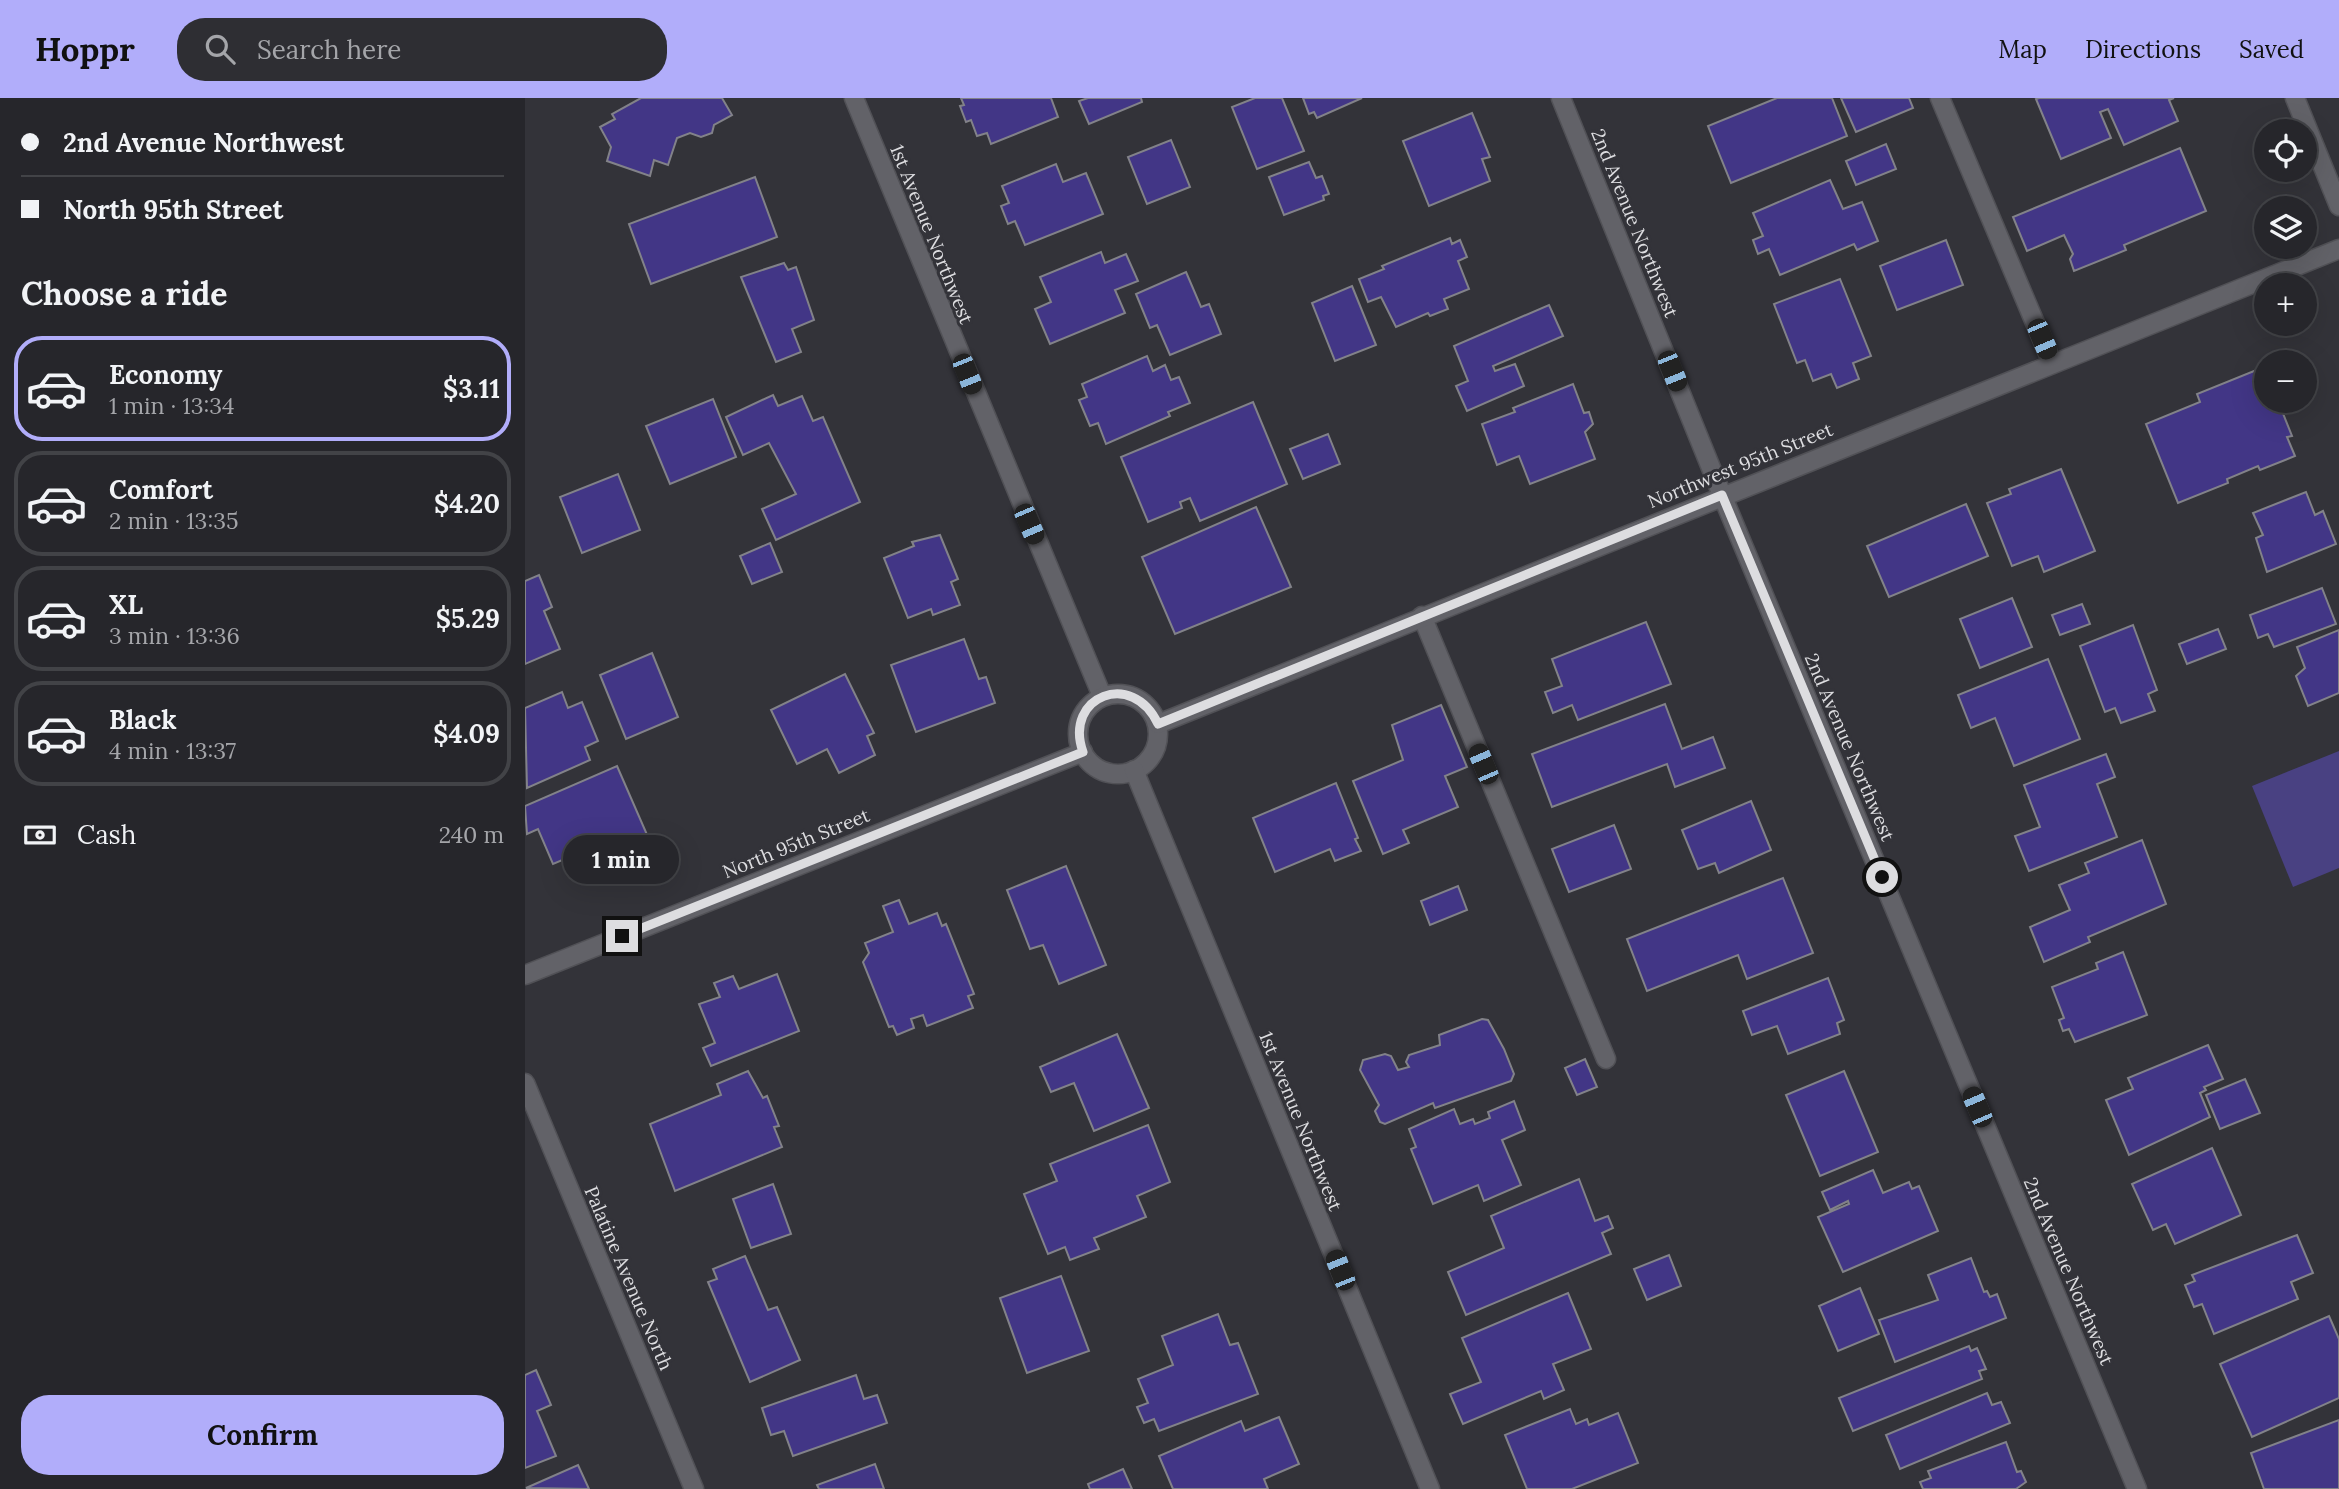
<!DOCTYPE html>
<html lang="en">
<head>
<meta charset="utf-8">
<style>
  :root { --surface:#26262b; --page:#2e2e33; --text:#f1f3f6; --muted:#a4a5a9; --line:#424347; --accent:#b1adfa }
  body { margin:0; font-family:Lora,serif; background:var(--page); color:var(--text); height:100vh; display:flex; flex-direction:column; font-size:26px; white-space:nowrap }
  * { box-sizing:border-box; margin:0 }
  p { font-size:23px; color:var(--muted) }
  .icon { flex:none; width:38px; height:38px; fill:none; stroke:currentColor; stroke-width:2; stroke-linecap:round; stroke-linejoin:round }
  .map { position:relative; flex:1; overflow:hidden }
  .details { display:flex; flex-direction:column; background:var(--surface); width:525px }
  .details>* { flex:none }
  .top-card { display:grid; align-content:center; height:154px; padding:0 21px; background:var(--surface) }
  .fabs { position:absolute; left:1729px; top:21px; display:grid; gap:14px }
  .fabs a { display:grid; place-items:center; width:63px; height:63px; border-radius:50%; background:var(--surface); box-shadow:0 7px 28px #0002,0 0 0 2px var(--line); font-size:35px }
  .end { position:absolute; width:32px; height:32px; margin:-16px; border:9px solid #dddde0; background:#111; box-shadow:0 0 0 4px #111 }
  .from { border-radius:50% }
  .bubble { position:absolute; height:49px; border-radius:24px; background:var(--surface); box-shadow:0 7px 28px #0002,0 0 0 2px var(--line); font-size:23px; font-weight:700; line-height:49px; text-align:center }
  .car { position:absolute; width:21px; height:42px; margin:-21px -10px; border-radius:9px; box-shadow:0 0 5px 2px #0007; background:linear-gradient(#222 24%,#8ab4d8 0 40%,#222 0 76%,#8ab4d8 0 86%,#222 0) }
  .top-card b { display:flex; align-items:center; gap:24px; height:66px; font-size:26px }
  .top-card b+b { border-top:2px solid var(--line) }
  .top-card i { width:18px; height:18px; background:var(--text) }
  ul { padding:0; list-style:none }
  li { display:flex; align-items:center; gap:21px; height:105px; margin:0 14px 10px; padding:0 7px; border:4px solid var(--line); border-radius:28px }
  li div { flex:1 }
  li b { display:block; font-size:26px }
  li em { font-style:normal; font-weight:700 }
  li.current { border-color:var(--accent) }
  li>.icon { width:63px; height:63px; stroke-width:1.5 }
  h2 { padding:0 21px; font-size:32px; line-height:84px }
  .pay { display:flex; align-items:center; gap:18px; height:77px; padding:0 21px; font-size:26px }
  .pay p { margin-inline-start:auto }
  .cta { display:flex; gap:14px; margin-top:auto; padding:14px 21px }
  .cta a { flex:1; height:80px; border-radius:28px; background:var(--accent); color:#111; font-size:28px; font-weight:700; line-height:80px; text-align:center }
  header { display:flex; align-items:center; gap:42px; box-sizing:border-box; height:98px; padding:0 35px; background:var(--accent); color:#111 }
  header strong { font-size:33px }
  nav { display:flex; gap:38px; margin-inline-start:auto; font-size:24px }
  .search { width:490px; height:63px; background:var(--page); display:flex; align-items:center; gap:18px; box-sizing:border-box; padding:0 24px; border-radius:28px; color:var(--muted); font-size:26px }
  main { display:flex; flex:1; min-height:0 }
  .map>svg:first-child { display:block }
  .green { fill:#494182 }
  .building { fill:#423686; stroke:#828289; stroke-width:2 }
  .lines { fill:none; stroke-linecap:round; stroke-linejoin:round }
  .lane-casing { stroke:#515156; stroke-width:21 }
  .street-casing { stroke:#515156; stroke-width:21 }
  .secondary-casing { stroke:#515156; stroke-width:21 }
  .lane { stroke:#626268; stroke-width:18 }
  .street { stroke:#626268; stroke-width:18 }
  .secondary { stroke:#626268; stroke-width:18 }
  .route { stroke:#dddde0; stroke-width:9 }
  .labels { text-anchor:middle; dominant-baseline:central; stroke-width:6; stroke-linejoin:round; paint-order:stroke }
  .street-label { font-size:19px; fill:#dddde0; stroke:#333339 }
</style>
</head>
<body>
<header>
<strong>Hoppr</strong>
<div class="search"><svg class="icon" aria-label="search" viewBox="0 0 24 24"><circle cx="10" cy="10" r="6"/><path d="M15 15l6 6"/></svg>Search here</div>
<nav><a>Map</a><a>Directions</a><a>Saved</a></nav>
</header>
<main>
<section class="details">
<div class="top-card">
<b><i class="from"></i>2nd Avenue Northwest</b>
<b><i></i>North 95th Street</b>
</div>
<h2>Choose a ride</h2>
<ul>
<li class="current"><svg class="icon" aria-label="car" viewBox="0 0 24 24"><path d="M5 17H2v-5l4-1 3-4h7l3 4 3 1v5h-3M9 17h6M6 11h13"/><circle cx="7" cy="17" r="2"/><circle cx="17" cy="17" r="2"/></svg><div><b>Economy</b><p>1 min · 13:34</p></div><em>$3.11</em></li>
<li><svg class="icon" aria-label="car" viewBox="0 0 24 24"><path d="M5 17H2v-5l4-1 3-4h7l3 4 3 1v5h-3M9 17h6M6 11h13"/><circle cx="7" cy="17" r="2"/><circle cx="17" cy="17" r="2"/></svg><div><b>Comfort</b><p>2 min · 13:35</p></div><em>$4.20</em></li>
<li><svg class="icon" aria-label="car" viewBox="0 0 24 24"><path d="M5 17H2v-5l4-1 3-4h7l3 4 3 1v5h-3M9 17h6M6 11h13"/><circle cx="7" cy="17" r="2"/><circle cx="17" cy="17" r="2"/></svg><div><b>XL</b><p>3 min · 13:36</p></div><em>$5.29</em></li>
<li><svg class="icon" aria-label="car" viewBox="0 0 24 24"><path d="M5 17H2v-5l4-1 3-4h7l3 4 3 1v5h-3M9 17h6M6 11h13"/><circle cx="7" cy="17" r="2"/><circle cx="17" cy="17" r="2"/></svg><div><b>Black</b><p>4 min · 13:37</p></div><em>$4.09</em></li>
</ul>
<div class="pay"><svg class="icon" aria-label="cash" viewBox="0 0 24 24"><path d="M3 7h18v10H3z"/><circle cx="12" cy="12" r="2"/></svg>Cash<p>240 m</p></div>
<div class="cta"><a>Confirm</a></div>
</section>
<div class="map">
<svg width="1814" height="1391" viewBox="0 0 1814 1391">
  <rect width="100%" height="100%" fill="#333339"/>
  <path class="green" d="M 1814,653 L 1814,770 L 1768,789 L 1727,688 Z"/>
  <g class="building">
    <path d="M 116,0 L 197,0 L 207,17 L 189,27 L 187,35 L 176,39 L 165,35 L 152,40 L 143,67 L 129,62 L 125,78 L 82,63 L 86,49 L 75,29 L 90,21 L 87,16 Z"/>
    <path d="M 436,0 L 526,0 L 533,19 L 466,46 L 462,35 L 452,38 L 446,22 L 441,24 L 435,8 L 439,7 Z"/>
    <path d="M 563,0 L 616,0 L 617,4 L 564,26 L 554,3 Z"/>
    <path d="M 730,0 L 757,0 L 779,53 L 732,71 L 707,9 Z"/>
    <path d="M 778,0 L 837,0 L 792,20 L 789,14 L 784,16 Z"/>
    <path d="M 1252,0 L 1307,0 L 1322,38 L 1206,85 L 1183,28 Z"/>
    <path d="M 1316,0 L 1384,0 L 1388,10 L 1331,34 Z"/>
    <path d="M 1514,0 L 1649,0 L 1644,2 L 1653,23 L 1599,47 L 1583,11 L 1575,14 L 1586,40 L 1536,61 L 1511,1 Z"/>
    <path d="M 947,15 L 965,59 L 957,61 L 965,83 L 904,108 L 878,43 Z"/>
    <path d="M 646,42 L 665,89 L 622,106 L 603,59 Z"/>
    <path d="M 1361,46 L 1371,71 L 1331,87 L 1321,63 Z"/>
    <path d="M 1655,50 L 1681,113 L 1599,147 L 1601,152 L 1549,173 L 1545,161 L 1548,156 L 1539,137 L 1502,153 L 1488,119 Z"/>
    <path d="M 784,64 L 791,80 L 797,78 L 804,96 L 798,98 L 799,102 L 759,117 L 744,79 Z"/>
    <path d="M 531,66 L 538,84 L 561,75 L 578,116 L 500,147 L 490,123 L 483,126 L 476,108 L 484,105 L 477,88 Z"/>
    <path d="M 230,79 L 252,139 L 126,186 L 104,126 Z"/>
    <path d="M 1305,82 L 1318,111 L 1337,104 L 1353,143 L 1332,152 L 1329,146 L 1255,177 L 1244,151 L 1233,156 L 1228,142 L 1238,138 L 1228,115 Z"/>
    <path d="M 925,140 L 927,146 L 935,142 L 942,159 L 933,163 L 944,191 L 919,201 L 923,211 L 905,218 L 903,215 L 871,229 L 856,199 L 843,204 L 834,181 L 859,171 L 857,168 Z"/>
    <path d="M 1421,142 L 1438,187 L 1372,212 L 1355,168 Z"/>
    <path d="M 576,154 L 580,165 L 601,156 L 613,183 L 590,192 L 600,215 L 525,246 L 510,211 L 526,204 L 515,179 Z"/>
    <path d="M 259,165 L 263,172 L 271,169 L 289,222 L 267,231 L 276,254 L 251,264 L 216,179 Z"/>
    <path d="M 661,174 L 676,209 L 684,206 L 696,236 L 645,257 L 632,227 L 625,230 L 611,196 Z"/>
    <path d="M 1315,181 L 1346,258 L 1328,265 L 1334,281 L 1312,290 L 1306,276 L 1288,283 L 1280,262 L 1272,265 L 1249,206 Z"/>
    <path d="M 827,188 L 851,247 L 810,263 L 787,205 Z"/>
    <path d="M 1024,207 L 1038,238 L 968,268 L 970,273 L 990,266 L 999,288 L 942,313 L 931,288 L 943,283 L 929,248 Z"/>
    <path d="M 622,258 L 628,273 L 640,267 L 646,282 L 654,279 L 665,305 L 643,314 L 645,318 L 581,346 L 573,325 L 565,328 L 554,302 L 562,299 L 557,286 Z"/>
    <path d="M 1739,269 L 1741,303 L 1753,303 L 1767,338 L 1762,339 L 1770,358 L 1735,372 L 1733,368 L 1702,381 L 1703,385 L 1653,405 L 1621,326 L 1675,304 L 1672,296 Z"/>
    <path d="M 1048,286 L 1059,315 L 1064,314 L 1068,326 L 1060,334 L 1070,361 L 1005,386 L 994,358 L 972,367 L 957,326 L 990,314 L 988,310 Z"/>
    <path d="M 248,297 L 253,308 L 277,298 L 288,323 L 298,319 L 335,404 L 251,442 L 237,411 L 271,396 L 244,345 L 218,357 L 201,319 Z"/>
    <path d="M 188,301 L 211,359 L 145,386 L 121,328 Z"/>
    <path d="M 728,304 L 762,386 L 675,423 L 665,400 L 655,404 L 657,410 L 623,424 L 596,359 Z"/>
    <path d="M 803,336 L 815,366 L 778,381 L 765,351 Z"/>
    <path d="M 1536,371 L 1570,453 L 1519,474 L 1513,458 L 1487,468 L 1462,405 L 1486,396 L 1484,391 Z"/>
    <path d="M 93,376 L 115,432 L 57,455 L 35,399 Z"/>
    <path d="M 1781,394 L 1790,417 L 1798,413 L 1811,446 L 1742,474 L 1731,440 L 1738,437 L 1728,415 Z"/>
    <path d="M 1441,406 L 1463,458 L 1364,499 L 1342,448 Z"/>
    <path d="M 731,409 L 766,489 L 650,536 L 617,459 Z"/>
    <path d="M 415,437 L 433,481 L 426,484 L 435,507 L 408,517 L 406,511 L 383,520 L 359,460 L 389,448 L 387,444 Z"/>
    <path d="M 245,445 L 257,474 L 227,486 L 215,458 Z"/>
    <path d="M 14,477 L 27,509 L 19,513 L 35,551 L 0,566 L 0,483 Z"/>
    <path d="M 1797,490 L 1811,526 L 1749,549 L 1743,536 L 1733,540 L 1725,517 Z"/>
    <path d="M 1487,500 L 1507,549 L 1455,570 L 1435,521 Z"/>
    <path d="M 1557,506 L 1565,526 L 1535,537 L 1527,517 Z"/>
    <path d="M 1121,524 L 1146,586 L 1053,622 L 1047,607 L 1028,615 L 1020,594 L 1037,588 L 1027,561 Z"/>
    <path d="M 1608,527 L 1632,592 L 1623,596 L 1630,613 L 1596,625 L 1590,610 L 1580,614 L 1555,548 Z"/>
    <path d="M 1693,531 L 1701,551 L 1662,566 L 1654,546 Z"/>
    <path d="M 1814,532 L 1814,595 L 1783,608 L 1771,578 L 1780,570 L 1772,549 Z"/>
    <path d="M 439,541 L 454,581 L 461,579 L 470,605 L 391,634 L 366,567 Z"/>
    <path d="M 127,555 L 153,619 L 101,641 L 75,577 Z"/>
    <path d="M 1523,561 L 1555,641 L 1489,668 L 1470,620 L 1446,630 L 1433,597 Z"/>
    <path d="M 320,576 L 349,635 L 342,638 L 350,657 L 314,675 L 302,651 L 272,666 L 246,612 Z"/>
    <path d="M 37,594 L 43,610 L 57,604 L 73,643 L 60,649 L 65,662 L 2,690 L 0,610 Z"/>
    <path d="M 1140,606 L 1157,651 L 1188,639 L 1200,670 L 1150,689 L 1142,666 L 1027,709 L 1007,656 Z"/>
    <path d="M 916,607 L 942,669 L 920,678 L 933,709 L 878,732 L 884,745 L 858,756 L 828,683 L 878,662 L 867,627 Z"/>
    <path d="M 1581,656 L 1590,679 L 1572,686 L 1592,739 L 1504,773 L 1490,738 L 1515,729 L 1499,687 Z"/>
    <path d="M 92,668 L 123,739 L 78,758 L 73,747 L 28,766 L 13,731 L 2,736 L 0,708 Z"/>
    <path d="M 811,685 L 833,740 L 830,741 L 836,753 L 810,763 L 805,751 L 750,774 L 728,720 Z"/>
    <path d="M 1226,703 L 1246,752 L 1194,775 L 1190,765 L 1173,771 L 1157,732 Z"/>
    <path d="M 1089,727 L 1106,771 L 1044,794 L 1027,751 Z"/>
    <path d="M 1617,742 L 1641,806 L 1563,839 L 1565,844 L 1519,864 L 1505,829 L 1545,812 L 1534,787 L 1564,775 L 1560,765 Z"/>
    <path d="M 541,768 L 581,867 L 534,886 L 518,847 L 505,851 L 482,792 Z"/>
    <path d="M 1258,780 L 1288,855 L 1222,881 L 1213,857 L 1122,893 L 1102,841 Z"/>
    <path d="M 933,788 L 942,812 L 905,827 L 896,803 Z"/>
    <path d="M 374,802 L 384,826 L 412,815 L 417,828 L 421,826 L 449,896 L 443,898 L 448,910 L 402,928 L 398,917 L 386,921 L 389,930 L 372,937 L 368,928 L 364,929 L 338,864 L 344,855 L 340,845 L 368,834 L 358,808 Z"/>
    <path d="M 1598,854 L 1622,917 L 1550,944 L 1544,931 L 1538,933 L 1534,922 L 1539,920 L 1527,889 L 1573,871 L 1571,865 Z"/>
    <path d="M 252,876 L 274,933 L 186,968 L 178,950 L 190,945 L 174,906 L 195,899 L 189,885 L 208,878 L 214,891 Z"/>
    <path d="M 1303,880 L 1319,922 L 1312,925 L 1315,936 L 1263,956 L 1252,928 L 1227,937 L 1218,913 Z"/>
    <path d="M 957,921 L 963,922 L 979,951 L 989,976 L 986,983 L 910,1010 L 908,1005 L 860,1026 L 855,1024 L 850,1013 L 854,1007 L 835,972 L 838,962 L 860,956 L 866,958 L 873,972 L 884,969 L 881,964 L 884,957 L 915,947 L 914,937 Z"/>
    <path d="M 592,936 L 624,1010 L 569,1033 L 549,985 L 526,994 L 515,969 Z"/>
    <path d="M 1683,947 L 1698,981 L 1679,989 L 1681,992 L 1675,995 L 1685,1019 L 1604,1057 L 1581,1002 L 1608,991 L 1603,980 Z"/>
    <path d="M 1060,961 L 1072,989 L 1052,997 L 1040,970 Z"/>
    <path d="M 223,973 L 238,1000 L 242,998 L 254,1028 L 249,1029 L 257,1049 L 150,1093 L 125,1026 L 196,997 L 192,986 Z"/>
    <path d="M 1319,973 L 1353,1054 L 1295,1078 L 1261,997 Z"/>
    <path d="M 1720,981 L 1735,1015 L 1695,1031 L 1681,997 Z"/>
    <path d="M 989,1003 L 1000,1032 L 977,1042 L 996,1087 L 959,1103 L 953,1087 L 908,1106 L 886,1051 L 891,1049 L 884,1031 L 929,1011 L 935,1026 L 948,1021 L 950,1026 L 965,1020 L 963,1014 Z"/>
    <path d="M 623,1027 L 645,1084 L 612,1098 L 621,1119 L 569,1140 L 574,1151 L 545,1162 L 540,1149 L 523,1156 L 499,1096 L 532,1083 L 525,1066 Z"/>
    <path d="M 1687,1050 L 1716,1117 L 1650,1146 L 1641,1126 L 1628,1132 L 1607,1086 Z"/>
    <path d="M 1348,1072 L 1358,1095 L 1384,1084 L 1387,1091 L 1394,1088 L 1413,1133 L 1318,1174 L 1293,1119 L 1324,1106 L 1323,1103 L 1305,1112 L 1297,1094 Z"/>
    <path d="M 1054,1081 L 1070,1123 L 1083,1118 L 1088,1130 L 1077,1135 L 1086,1156 L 941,1217 L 923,1174 L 979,1150 L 966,1118 Z"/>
    <path d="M 248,1086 L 266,1136 L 226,1150 L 208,1101 Z"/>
    <path d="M 1772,1137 L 1788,1175 L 1766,1184 L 1773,1201 L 1689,1236 L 1677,1206 L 1669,1209 L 1660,1187 L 1670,1183 L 1667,1177 Z"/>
    <path d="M 1144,1157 L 1156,1188 L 1122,1202 L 1109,1171 Z"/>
    <path d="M 220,1158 L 243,1212 L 252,1209 L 275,1262 L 225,1284 L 183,1184 L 192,1181 L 188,1171 Z"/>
    <path d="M 1446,1160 L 1459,1194 L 1462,1193 L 1465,1199 L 1472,1196 L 1481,1220 L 1370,1264 L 1354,1222 L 1413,1202 L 1403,1177 Z"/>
    <path d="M 536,1178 L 564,1253 L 502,1275 L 475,1200 Z"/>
    <path d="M 1335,1190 L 1354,1236 L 1313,1253 L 1294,1208 Z"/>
    <path d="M 1043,1195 L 1066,1251 L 1028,1266 L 1039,1292 L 1019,1301 L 1016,1293 L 938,1326 L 925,1296 L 956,1284 L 937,1240 Z"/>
    <path d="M 693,1216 L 705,1247 L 713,1245 L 733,1296 L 634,1333 L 629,1321 L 619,1325 L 612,1309 L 623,1305 L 613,1281 L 648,1267 L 637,1238 Z"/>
    <path d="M 1804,1218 L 1814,1241 L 1814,1300 L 1727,1339 L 1695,1266 Z"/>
    <path d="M 1444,1248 L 1446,1253 L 1452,1250 L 1461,1271 L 1454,1273 L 1457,1281 L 1328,1333 L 1314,1300 Z"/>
    <path d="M 11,1272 L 26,1307 L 12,1313 L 31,1358 L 0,1370 L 0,1277 Z"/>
    <path d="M 331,1277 L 339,1301 L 352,1297 L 362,1325 L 268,1358 L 259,1333 L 246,1337 L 237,1310 Z"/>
    <path d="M 1462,1295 L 1467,1307 L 1476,1304 L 1485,1325 L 1375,1371 L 1361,1337 Z"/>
    <path d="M 1045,1311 L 1051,1326 L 1062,1321 L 1064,1327 L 1093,1315 L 1113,1365 L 1047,1391 L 1002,1391 L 980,1337 Z"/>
    <path d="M 754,1319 L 774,1366 L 739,1381 L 743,1391 L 648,1391 L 634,1358 L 716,1323 L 720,1333 Z"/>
    <path d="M 1814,1322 L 1814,1391 L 1739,1391 L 1726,1355 Z"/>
    <path d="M 1481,1344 L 1492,1374 L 1496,1373 L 1501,1384 L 1491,1391 L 1398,1391 L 1395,1384 L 1406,1380 L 1403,1373 Z"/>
    <path d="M 350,1366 L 359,1391 L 294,1391 L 292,1387 Z"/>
    <path d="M 53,1367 L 64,1391 L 1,1390 Z"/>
    <path d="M 598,1371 L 607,1391 L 565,1391 L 563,1386 Z"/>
  </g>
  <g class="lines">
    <defs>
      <g id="lane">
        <path d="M 1415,0 L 1527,265"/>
        <path d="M 897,518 L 1081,961"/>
      </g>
      <g id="street">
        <path d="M 329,0 L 577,598"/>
        <path d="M 1036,0 L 1197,397 L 1612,1391"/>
        <circle cx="593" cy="636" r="40"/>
        <path d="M 633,626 L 1814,151"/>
        <path d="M 609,672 L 905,1391"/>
        <path d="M 0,877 L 558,654"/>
        <path d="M 0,985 L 169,1391"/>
      </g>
      <path id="secondary" d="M 1770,0 L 1814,108"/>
    </defs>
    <use href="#lane" class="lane-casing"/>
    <use href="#street" class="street-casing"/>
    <use href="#secondary" class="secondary-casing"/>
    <use href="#lane" class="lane"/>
    <use href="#street" class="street"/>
    <use href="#secondary" class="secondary"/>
  </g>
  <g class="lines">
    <path class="route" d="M 97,838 L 558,654 C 538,598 608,571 633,626 L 1197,397 L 1357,779"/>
  </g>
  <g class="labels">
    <g class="street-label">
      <text transform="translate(1110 125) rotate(68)">2nd Avenue Northwest</text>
      <text transform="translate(407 136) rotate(68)">1st Avenue Northwest</text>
      <text transform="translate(1215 367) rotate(-22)">Northwest 95th Street</text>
      <text transform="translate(1325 649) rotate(67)">2nd Avenue Northwest</text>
      <text transform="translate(271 745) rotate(-22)">North 95th Street</text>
      <text transform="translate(776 1023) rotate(68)">1st Avenue Northwest</text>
      <text transform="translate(1544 1173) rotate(67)">2nd Avenue Northwest</text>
      <text transform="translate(104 1180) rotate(67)">Palatine Avenue North</text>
    </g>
  </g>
</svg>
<div class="fabs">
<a><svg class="icon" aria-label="locate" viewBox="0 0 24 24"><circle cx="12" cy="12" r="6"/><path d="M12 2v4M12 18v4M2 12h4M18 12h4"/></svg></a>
<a><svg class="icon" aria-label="layers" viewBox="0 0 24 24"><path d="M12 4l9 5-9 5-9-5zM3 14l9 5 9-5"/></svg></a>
<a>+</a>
<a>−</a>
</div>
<i class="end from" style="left:1357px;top:779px"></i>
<i class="end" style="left:97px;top:838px"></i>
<div class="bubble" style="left:38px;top:737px;width:116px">1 min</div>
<i class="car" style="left:1517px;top:241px;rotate:157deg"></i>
<i class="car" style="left:1147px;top:273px;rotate:158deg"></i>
<i class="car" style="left:442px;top:276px;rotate:158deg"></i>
<i class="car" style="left:504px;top:426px;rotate:157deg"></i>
<i class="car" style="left:958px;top:666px;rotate:337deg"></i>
<i class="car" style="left:1452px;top:1009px;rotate:337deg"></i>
<i class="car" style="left:815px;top:1172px;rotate:338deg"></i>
</div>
</main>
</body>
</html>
